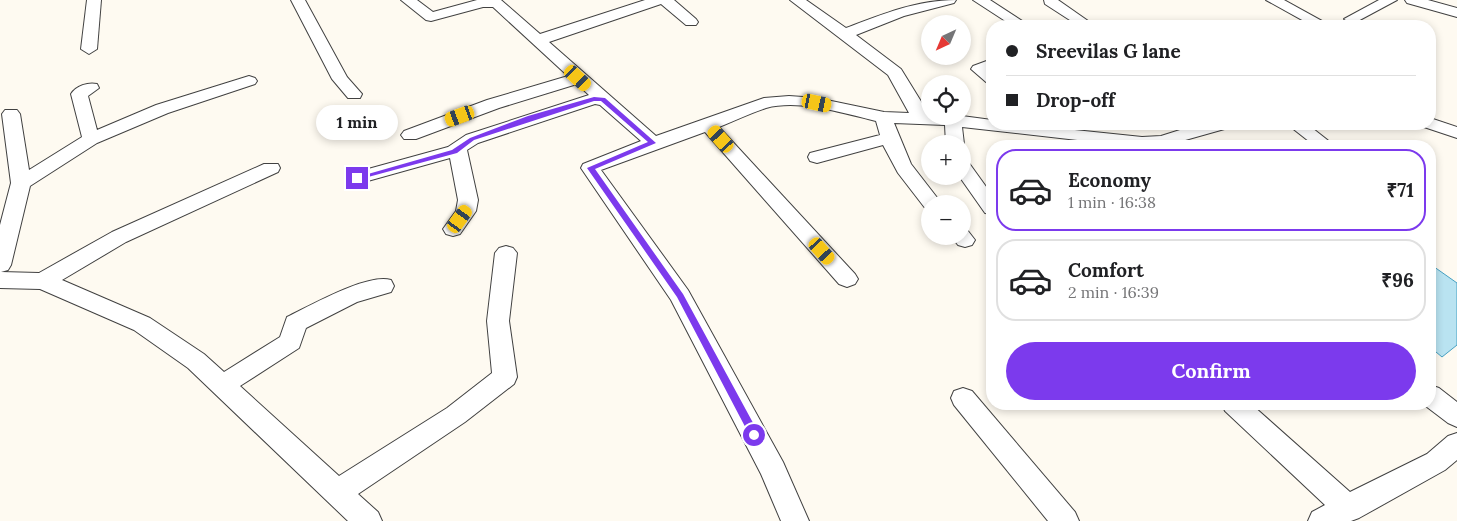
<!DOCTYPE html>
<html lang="en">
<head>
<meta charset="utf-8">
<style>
  :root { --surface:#fff; --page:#f2f2f2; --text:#202124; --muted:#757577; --line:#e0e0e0; --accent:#7c3aed }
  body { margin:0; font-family:Lora,serif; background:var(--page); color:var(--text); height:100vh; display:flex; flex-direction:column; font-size:19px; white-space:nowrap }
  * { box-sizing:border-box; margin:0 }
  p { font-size:16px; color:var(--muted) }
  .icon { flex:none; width:28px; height:28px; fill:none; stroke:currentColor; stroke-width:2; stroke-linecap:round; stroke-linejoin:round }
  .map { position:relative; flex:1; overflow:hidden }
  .details { position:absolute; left:986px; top:140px; width:450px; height:270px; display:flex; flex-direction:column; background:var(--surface); border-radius:20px; box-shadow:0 2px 8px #0003 }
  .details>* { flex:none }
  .hud { position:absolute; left:986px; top:20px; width:450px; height:110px; border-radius:20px; box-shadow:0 2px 8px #0003; display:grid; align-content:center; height:110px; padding:0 20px; background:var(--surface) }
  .needle { width:32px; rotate:224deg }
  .fabs { position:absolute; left:921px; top:15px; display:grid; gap:10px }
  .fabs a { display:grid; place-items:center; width:50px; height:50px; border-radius:50%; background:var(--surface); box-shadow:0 2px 8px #0003; font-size:25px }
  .end { position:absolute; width:22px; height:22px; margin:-11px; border:6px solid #7c3aed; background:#fff; box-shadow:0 0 0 2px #fff }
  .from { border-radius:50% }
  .bubble { position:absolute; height:35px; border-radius:18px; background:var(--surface); box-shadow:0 2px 8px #0003; font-size:16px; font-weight:800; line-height:35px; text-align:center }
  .car { position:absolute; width:15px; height:30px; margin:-15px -8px; border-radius:6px; box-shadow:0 0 4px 1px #0007; background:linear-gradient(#f5c518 24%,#345 0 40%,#f5c518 0 76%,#345 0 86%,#f5c518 0) }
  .hud b { display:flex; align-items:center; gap:18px; height:48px; font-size:19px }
  .hud b+b { border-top:1px solid var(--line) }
  .hud i { width:12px; height:12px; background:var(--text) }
  ul { padding:9px 0 0; list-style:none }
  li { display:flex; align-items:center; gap:15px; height:82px; margin:0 10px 8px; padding:0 10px; border:2px solid var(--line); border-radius:20px }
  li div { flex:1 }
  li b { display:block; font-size:19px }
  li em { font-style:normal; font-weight:800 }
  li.current { border-color:var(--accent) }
  li>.icon { width:45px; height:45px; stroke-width:1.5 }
  .cta { display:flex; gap:10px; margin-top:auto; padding:10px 20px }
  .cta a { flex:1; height:58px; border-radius:30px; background:var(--accent); color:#fff; font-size:20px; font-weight:800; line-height:58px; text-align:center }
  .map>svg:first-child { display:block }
  .water { fill:#b9e3f1; stroke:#46a0c2 }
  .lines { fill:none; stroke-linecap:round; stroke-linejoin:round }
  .minor-casing { stroke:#414141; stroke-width:2 }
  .minor { fill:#fff; fill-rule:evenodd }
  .route { fill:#7c3aed }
</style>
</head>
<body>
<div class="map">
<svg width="1457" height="521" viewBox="0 0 1457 521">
  <rect width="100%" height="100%" fill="#fefaf1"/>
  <path class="water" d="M 1430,264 L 1457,283 L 1457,345 L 1442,357 L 1430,347 Z"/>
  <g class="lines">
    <defs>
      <g id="minor">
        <path d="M 87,0 L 101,0 L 97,49 L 89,54 L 81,49 Z"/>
        <path d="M 291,0 L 305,0 L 347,77 L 362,94 L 360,98 L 348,98 L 332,79 Z"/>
        <path d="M 401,0 L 417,0 L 433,12 L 477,0 L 501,0 L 540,34 L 645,0 L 674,0 L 696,19 L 698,22 L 696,25 L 686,25 L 661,4 L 549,42 L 656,136 L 764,98 L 789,96 L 817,98 L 884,112 L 909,113 L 888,75 L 790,0 L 806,0 L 846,28 C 883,14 917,0 956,0 L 954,3 L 904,16 L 856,35 L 901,69 L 930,116 L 962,116 L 992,120 L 992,124 L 1017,124 L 1142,137 L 1161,136 L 1199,124 L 1231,124 L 1228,128 L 1164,146 L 1130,146 L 962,127 L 964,144 L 962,146 L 962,144 L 946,144 L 945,125 L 894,123 L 911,164 L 942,204 L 930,204 L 930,210 L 925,208 L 898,173 L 883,145 L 817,163 L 810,161 L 808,157 L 810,153 L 880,135 L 876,121 C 842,113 800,99 766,108 C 750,113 734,121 719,127 L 855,274 L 858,279 L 855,284 L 847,287 L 839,284 L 705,132 L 601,170 L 688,290 L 783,462 L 809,521 L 781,521 L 761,474 L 671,300 L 581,168 L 583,164 L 641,141 L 600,105 L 595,104 L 478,143 L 467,150 L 478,200 L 476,211 L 460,234 L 453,236 L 446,234 L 443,229 L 456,211 L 458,200 L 450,158 L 357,184 L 350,182 L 347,178 L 350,174 L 448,147 L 466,135 L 589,95 L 577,84 L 499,108 L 416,139 L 404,139 L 401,135 L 404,131 L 487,100 L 568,76 L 493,7 L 483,7 L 431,21 L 426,20 Z"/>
        <path d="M 973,0 L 990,0 L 1030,26 L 1013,26 Z"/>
        <path d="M 1044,0 L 1058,0 L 1091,23 L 1089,26 L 1079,26 L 1045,4 Z"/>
        <path d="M 1266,0 L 1284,0 L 1331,26 L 1313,26 Z"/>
        <path d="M 1379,0 L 1397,0 L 1356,22 L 1351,23 L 1344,19 Z"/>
        <path d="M 1405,0 L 1428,0 L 1457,8 L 1457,17 L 1407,3 Z"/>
        <path d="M 992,59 L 992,69 L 991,70 L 992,84 L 986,82 L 971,69 L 973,66 Z"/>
        <path d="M 249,76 L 255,78 L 257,81 L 255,84 L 168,113 L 97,143 L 30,186 L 11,265 L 8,270 L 1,272 L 39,273 L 112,232 L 264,164 L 278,164 L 280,168 L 278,172 L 126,242 L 62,280 L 150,318 L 204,354 L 224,372 L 280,337 L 287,317 C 310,306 367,273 391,280 L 394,286 L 391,292 L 357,302 L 306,328 L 299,348 L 240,386 L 339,476 L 447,408 L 492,373 L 487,321 L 495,253 L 499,248 L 506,246 L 513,248 L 517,253 L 509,321 L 517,377 L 514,384 L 465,422 L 358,494 L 378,512 L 382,521 L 348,521 L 188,368 L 134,330 L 40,289 L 0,288 L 0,225 L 11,183 L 2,114 L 5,110 L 17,110 L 20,114 L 29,170 L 82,137 L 71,94 C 76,86 88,82 97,84 L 99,88 L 88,96 L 97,130 L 156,105 Z"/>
        <path d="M 1430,118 L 1457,127 L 1457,138 L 1424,127 L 1422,124 L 1430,124 Z"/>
        <path d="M 1287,124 L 1307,124 L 1335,146 L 1315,146 Z"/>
        <path d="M 962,161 L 969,163 L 992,195 L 992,214 L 985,213 L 959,176 L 962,176 Z"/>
        <path d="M 962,229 L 968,231 L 975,240 L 972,245 L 965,247 L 958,245 L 951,236 L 962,236 Z"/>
        <path d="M 1430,385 L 1439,388 L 1457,402 L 1457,427 L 1448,423 L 1423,404 L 1430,404 Z"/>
        <path d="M 963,388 L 972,391 L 1075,512 L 1079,521 L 1048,521 L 954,405 L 951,398 L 954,391 Z"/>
        <path d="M 1222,404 L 1251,404 L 1350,492 L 1427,454 L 1448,436 L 1457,433 L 1457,460 L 1445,470 L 1359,518 L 1351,521 L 1308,521 L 1312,512 L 1325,505 L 1225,411 Z"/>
      </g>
    </defs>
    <use href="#minor" class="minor-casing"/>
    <use href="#minor" class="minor"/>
  </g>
  <path class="route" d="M 594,97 L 605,98 L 656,143 L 595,169 L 683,294 L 758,432 L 758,438 L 751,438 L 677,297 L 587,168 L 648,142 L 601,101 L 594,101 L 474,140 L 457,153 L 357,180 L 354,178 L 452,150 L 470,138 L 528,116 Z"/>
</svg>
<div class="fabs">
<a><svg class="needle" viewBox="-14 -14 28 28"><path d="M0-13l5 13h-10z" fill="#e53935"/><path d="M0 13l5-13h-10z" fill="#757577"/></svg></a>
<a><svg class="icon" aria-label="locate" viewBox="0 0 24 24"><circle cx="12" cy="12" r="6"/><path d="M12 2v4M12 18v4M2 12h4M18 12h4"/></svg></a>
<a>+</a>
<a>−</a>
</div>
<i class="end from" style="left:754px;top:435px"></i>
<i class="end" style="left:357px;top:178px"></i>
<div class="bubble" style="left:316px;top:105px;width:82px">1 min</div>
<i class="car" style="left:578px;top:78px;rotate:133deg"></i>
<i class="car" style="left:817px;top:103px;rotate:102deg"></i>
<i class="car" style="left:460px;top:116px;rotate:250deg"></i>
<i class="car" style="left:721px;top:139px;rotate:318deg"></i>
<i class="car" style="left:460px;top:219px;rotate:36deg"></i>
<i class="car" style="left:822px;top:251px;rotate:138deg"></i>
<div class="hud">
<b><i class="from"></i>Sreevilas G lane</b>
<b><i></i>Drop-off</b>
</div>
<section class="details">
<ul>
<li class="current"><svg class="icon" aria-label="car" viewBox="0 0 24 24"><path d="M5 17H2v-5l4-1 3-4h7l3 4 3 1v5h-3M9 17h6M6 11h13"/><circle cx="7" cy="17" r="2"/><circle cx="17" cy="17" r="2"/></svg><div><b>Economy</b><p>1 min · 16:38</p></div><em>₹71</em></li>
<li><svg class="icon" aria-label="car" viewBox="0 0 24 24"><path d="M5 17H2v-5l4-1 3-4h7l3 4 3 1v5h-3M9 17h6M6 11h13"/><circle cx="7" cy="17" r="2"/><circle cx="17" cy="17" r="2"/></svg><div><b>Comfort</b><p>2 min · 16:39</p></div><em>₹96</em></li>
</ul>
<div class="cta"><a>Confirm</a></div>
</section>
</div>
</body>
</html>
